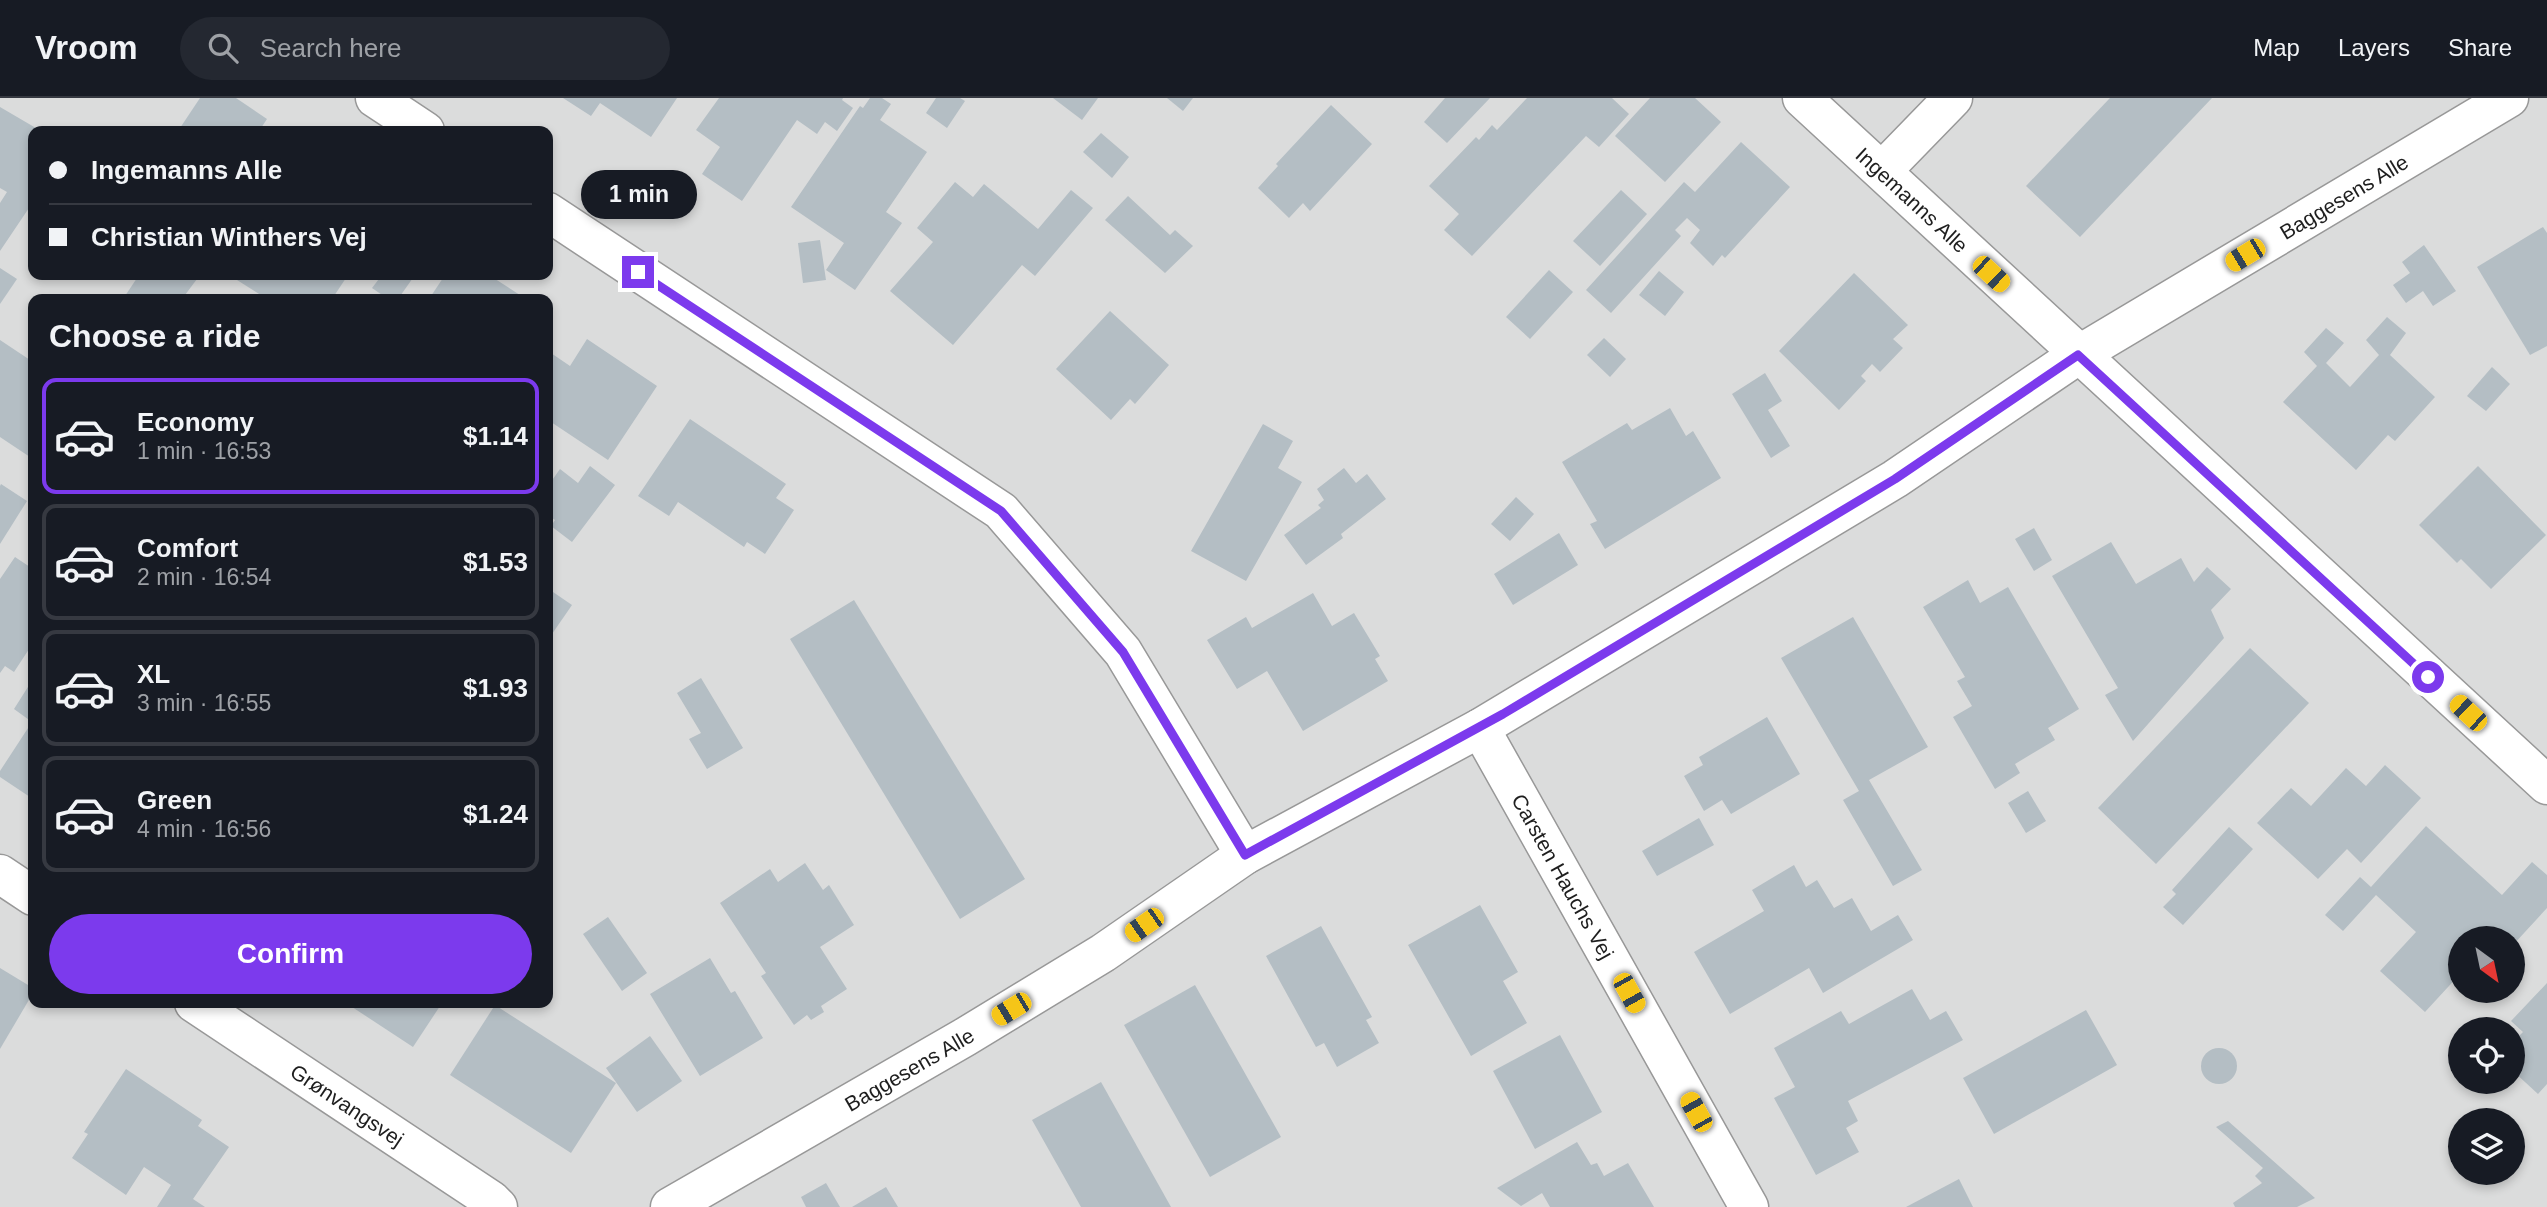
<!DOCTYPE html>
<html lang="en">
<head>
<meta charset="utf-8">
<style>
  :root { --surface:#171b24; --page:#242831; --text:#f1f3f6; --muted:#9ea1a6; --line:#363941; --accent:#7c3aed }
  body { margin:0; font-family:Arial,sans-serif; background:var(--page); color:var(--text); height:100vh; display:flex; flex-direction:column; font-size:26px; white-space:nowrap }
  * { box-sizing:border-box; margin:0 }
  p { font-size:23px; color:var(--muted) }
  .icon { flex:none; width:38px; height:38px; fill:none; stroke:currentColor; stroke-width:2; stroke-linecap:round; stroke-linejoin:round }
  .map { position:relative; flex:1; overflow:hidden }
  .panel { position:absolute; left:28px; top:196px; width:525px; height:714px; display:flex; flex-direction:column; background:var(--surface); border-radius:14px; box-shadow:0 4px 10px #0003 }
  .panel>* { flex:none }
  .hud { position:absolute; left:28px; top:28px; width:525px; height:154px; border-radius:14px; box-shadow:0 4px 10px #0003; display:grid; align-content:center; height:154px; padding:0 21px; background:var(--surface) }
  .needle { width:46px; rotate:147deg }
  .buttons { position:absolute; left:2448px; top:828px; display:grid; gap:14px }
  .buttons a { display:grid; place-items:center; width:77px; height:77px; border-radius:50%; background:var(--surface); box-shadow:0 4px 10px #0003; font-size:35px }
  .end { position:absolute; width:32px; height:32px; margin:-16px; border:9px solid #7c3aed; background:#fff; box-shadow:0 0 0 4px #fff }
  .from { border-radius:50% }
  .bubble { position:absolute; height:49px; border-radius:24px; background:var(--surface); box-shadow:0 4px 10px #0003; font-size:23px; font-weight:700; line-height:49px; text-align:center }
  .car { position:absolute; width:21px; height:42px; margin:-21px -10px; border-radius:9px; box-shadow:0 0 5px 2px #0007; background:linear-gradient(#f5c518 24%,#345 0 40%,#f5c518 0 76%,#345 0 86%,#f5c518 0) }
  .hud b { display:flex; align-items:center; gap:24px; height:66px; font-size:26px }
  .hud b+b { border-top:2px solid var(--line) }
  .hud i { width:18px; height:18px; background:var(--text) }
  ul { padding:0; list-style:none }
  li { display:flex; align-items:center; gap:21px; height:116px; margin:0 14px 10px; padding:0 7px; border:4px solid var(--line); border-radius:14px }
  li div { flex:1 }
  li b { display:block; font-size:26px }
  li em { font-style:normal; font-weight:700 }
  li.active { border-color:var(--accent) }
  li>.icon { width:63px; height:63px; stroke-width:1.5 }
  h2 { padding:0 21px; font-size:32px; line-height:84px }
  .cta { display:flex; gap:14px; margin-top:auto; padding:14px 21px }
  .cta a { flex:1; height:80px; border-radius:42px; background:var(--accent); color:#fff; font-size:28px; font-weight:700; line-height:80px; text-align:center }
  header { display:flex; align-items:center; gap:42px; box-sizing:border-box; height:98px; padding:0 35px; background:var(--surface); border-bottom:2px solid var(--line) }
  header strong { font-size:33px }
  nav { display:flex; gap:38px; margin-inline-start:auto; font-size:24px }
  .search { width:490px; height:63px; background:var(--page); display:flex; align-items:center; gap:18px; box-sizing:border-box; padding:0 24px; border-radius:38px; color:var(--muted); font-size:26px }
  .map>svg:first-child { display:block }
  .residential { fill:#dbdcdc; fill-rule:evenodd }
  .building { fill:#b4bec4 }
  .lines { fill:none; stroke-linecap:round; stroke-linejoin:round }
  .street-casing { stroke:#989898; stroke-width:41 }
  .street { stroke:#fff; stroke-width:38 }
  .route { stroke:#7c3aed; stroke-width:9 }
  .labels { text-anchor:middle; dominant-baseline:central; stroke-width:5; stroke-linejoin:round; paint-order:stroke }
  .street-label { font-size:21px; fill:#1e1e1e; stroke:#fff }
</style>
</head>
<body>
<header>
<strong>Vroom</strong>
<div class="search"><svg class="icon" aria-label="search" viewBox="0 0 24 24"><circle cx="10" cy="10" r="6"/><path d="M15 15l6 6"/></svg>Search here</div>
<nav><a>Map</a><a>Layers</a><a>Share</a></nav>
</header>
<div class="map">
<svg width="2547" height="1109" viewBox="0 0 2547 1109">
  <rect width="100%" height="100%" fill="#e4e9f0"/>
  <path class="residential" d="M 0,0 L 2547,0 L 2547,1109 L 0,1109 ZM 33,33 L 548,33 L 548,177 L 33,177 ZM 33,201 L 548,201 L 548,905 L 33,905 ZM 2460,840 L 2513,840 L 2513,892 L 2460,892 ZM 2460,931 L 2513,931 L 2513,984 L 2460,984 ZM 2460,1022 L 2513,1022 L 2513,1074 L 2460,1074 Z"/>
  <g class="building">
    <path d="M 200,0 L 236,0 L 267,21 L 259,33 L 178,33 Z"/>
    <path d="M 563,0 L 677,0 L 651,39 L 600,5 L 591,18 Z"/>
    <path d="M 719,0 L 843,0 L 842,2 L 853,10 L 837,33 L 825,24 L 817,36 L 797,22 L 742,103 L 702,76 L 720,49 L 696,32 Z"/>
    <path d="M 870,0 L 882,0 L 891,6 L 880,22 L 927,54 L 886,114 L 902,125 L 855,192 L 826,172 L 844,145 L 791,109 L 860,8 L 863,10 Z"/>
    <path d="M 936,0 L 960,0 L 965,3 L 947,30 L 926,15 Z"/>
    <path d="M 1053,0 L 1098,0 L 1082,22 Z"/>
    <path d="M 1167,0 L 1193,0 L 1183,13 Z"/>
    <path d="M 1445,0 L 1490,0 L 1447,45 L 1424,24 Z"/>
    <path d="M 1527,0 L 1612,0 L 1629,16 L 1599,49 L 1586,38 L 1472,158 L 1444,132 L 1459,116 L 1429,88 L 1476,39 L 1479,42 L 1492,27 L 1497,32 Z"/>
    <path d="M 1650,0 L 1695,0 L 1721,24 L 1665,84 L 1615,38 Z"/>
    <path d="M 2110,0 L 2212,0 L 2080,139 L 2026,88 Z"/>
    <path d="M 1331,7 L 1372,46 L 1310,113 L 1303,105 L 1289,120 L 1258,90 L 1278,68 L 1276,66 Z"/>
    <path d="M 0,9 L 41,33 L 33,33 L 33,104 L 0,153 L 0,105 L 7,94 L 0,90 Z"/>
    <path d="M 1101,35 L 1129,59 L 1112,80 L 1083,54 Z"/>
    <path d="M 1741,44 L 1790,89 L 1725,160 L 1722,157 L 1713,168 L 1690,145 L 1700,132 L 1687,120 L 1675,132 L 1681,138 L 1611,215 L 1586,192 L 1684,84 L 1695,94 Z"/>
    <path d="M 955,84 L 973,99 L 984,86 L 1038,131 L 1071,92 L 1093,110 L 1035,178 L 1022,167 L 953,247 L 890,193 L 933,144 L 917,130 Z"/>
    <path d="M 1621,92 L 1647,116 L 1600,168 L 1573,143 Z"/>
    <path d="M 1128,98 L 1170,137 L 1175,132 L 1193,148 L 1165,175 L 1105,122 Z"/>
    <path d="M 2543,129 L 2547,135 L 2547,248 L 2530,257 L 2477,169 Z"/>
    <path d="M 820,142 L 826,182 L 803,185 L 798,145 Z"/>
    <path d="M 2424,147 L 2456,193 L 2433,208 L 2423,193 L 2406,205 L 2393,187 L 2410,175 L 2402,164 Z"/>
    <path d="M 0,170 L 17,181 L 0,206 Z"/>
    <path d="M 1549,172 L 1573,194 L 1530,241 L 1506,219 Z"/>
    <path d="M 1659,173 L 1684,194 L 1665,218 L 1639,197 Z"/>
    <path d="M 1854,175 L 1908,227 L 1893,241 L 1903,250 L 1880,274 L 1872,266 L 1861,278 L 1866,283 L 1839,312 L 1779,253 Z"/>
    <path d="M 139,177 L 200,177 L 182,201 L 123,201 Z"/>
    <path d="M 240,177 L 348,177 L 332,201 L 267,201 L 237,182 Z"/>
    <path d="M 382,177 L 415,177 L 398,201 L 388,201 L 372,190 Z"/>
    <path d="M 445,177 L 489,177 L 526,201 L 435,201 L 431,198 Z"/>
    <path d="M 1110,213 L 1169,267 L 1135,306 L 1130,301 L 1111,322 L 1056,271 Z"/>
    <path d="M 2387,219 L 2406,235 L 2390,257 L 2435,299 L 2395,343 L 2388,337 L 2356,372 L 2283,304 L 2317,268 L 2304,254 L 2326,230 L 2344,245 L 2326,265 L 2350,289 L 2379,257 L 2366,242 Z"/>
    <path d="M 1604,240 L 1626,261 L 1610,279 L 1587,257 Z"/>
    <path d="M 587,241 L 657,288 L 608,362 L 548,322 L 548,253 L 570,268 Z"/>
    <path d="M 0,242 L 33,264 L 33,361 L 0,339 Z"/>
    <path d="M 2492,269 L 2510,286 L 2486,313 L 2467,298 Z"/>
    <path d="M 1765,275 L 1782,303 L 1768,312 L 1790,348 L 1771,360 L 1732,296 Z"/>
    <path d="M 1670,310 L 1686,338 L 1693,333 L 1721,380 L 1605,451 L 1590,426 L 1597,423 L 1562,364 L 1627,325 L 1632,332 Z"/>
    <path d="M 690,321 L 786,386 L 776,400 L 794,412 L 765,456 L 747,444 L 744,449 L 678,404 L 669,418 L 638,398 Z"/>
    <path d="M 1263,326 L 1293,343 L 1278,370 L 1302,384 L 1246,483 L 1191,453 Z"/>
    <path d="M 590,368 L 615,387 L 572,444 L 551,428 L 555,422 L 548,417 L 548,388 L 560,371 L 578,385 Z"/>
    <path d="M 2478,368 L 2546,437 L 2491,491 L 2461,461 L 2457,465 L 2419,427 Z"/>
    <path d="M 1344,370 L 1356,385 L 1367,376 L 1386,401 L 1341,436 L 1343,440 L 1306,467 L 1284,437 L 1321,410 L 1318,407 L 1324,402 L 1317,391 Z"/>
    <path d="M 1,386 L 27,403 L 0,446 L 0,388 Z"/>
    <path d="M 1516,399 L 1534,416 L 1510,443 L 1491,426 Z"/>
    <path d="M 2034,430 L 2052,462 L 2034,473 L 2015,441 Z"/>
    <path d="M 1559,435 L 1578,467 L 1513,507 L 1494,476 Z"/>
    <path d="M 2111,444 L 2136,486 L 2181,460 L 2194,484 L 2207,469 L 2231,491 L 2211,512 L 2224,540 L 2133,643 L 2105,597 L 2118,590 L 2052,478 Z"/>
    <path d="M 15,459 L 33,471 L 33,545 L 14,574 L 5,568 L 0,575 L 0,481 Z"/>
    <path d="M 1968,482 L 1980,505 L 2008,489 L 2079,611 L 2048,630 L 2055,642 L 2015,666 L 2020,675 L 1995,691 L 1953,619 L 1972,608 L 1957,583 L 1965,579 L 1923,509 Z"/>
    <path d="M 553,494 L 572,507 L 552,536 L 548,533 L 548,501 Z"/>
    <path d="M 1313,495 L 1332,528 L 1354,515 L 1380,558 L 1375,561 L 1388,583 L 1303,633 L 1267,573 L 1237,591 L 1207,542 L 1246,519 L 1252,530 Z"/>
    <path d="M 854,502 L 1025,781 L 960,821 L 790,541 Z"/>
    <path d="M 1853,519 L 1928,649 L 1869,682 L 1922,772 L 1893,788 L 1843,702 L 1859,693 L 1781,560 Z"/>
    <path d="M 2250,550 L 2309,605 L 2156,766 L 2098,710 Z"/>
    <path d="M 701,580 L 743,650 L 707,671 L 689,641 L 701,635 L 677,595 Z"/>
    <path d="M 33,581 L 33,701 L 0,679 L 0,673 L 32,624 L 14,611 Z"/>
    <path d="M 1767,619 L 1800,676 L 1731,716 L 1722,702 L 1704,713 L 1684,678 L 1703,667 L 1699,659 Z"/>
    <path d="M 2385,667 L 2421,700 L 2361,765 L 2347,751 L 2318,781 L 2257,725 L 2291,690 L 2311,708 L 2346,670 L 2366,688 Z"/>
    <path d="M 2028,693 L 2046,723 L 2026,735 L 2008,705 Z"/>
    <path d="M 1699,720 L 1714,747 L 1657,778 L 1642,753 Z"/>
    <path d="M 2426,728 L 2502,797 L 2532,764 L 2547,777 L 2547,810 L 2513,847 L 2513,840 L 2460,840 L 2460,876 L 2425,914 L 2380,873 L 2416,834 L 2376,797 L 2343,833 L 2325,817 L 2360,779 L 2371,789 Z"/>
    <path d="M 2229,729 L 2253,751 L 2183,827 L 2163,809 L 2176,796 L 2172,792 Z"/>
    <path d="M 805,765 L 823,792 L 829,787 L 854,827 L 820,849 L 847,891 L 821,908 L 824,914 L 811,922 L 807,917 L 794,927 L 761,878 L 766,875 L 720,805 L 770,771 L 778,784 Z"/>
    <path d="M 1794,767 L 1806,789 L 1817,782 L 1834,810 L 1852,800 L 1871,833 L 1898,817 L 1913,842 L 1823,895 L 1809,870 L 1730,916 L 1694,854 L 1764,813 L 1752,792 Z"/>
    <path d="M 1480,807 L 1518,874 L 1503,883 L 1527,925 L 1471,958 L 1408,847 Z"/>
    <path d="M 608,819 L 647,875 L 622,893 L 583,836 Z"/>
    <path d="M 1321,828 L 1372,919 L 1366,922 L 1379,945 L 1337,969 L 1324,945 L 1316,949 L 1266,858 Z"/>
    <path d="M 710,860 L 731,895 L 735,893 L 763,940 L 700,978 L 650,896 Z"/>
    <path d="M 0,870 L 33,890 L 33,895 L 0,951 Z"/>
    <path d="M 2547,885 L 2547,986 L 2538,996 L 2513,973 L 2513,944 L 2523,934 L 2511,923 Z"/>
    <path d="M 1195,887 L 1281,1039 L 1210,1079 L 1124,927 Z"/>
    <path d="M 1912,891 L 1930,922 L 1946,913 L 1963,942 L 1848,1003 L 1858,1023 L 1846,1030 L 1859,1054 L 1816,1077 L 1774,1000 L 1795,989 L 1774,950 L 1841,913 L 1849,926 Z"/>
    <path d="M 346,905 L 442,905 L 413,949 Z"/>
    <path d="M 495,907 L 616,985 L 571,1055 L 450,977 Z"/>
    <path d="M 2086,912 L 2117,967 L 1994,1036 L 1963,980 Z"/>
    <path d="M 1560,937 L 1602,1014 L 1535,1051 L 1493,973 Z"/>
    <path d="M 650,938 L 682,983 L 637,1014 L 606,970 Z"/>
    <circle cx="2219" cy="968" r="18"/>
    <path d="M 126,971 L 202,1022 L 198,1028 L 229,1049 L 193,1101 L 205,1109 L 157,1109 L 171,1087 L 144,1069 L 126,1097 L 72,1060 L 88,1036 L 84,1034 Z"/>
    <path d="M 1101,984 L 1171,1109 L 1081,1109 L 1032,1022 Z"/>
    <path d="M 2228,1023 L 2315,1100 L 2297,1109 L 2235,1109 L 2233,1105 L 2262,1085 L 2255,1078 L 2263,1070 L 2216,1029 Z"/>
    <path d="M 1577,1044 L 1591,1067 L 1597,1065 L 1604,1078 L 1628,1065 L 1654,1109 L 1550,1109 L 1542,1095 L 1521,1108 L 1497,1090 Z"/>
    <path d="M 1959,1081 L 1973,1109 L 1906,1109 Z"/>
    <path d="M 826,1085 L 840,1109 L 806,1109 L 801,1099 Z"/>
    <path d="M 886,1089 L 898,1109 L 852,1109 Z"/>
  </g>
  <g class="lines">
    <defs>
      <g id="street">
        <path d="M 375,0 L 425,33"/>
        <path id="s1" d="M 1802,0 L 2547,687"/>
        <path d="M 1882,73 L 1953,0"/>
        <path d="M 548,114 L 1001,413 L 1123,554 L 1245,757"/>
        <path id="s2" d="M 1480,630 L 1749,1109"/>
        <path d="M 0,776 L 33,798"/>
        <path id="s3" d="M 194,905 L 491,1102 L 498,1109"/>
        <path id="s4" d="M 670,1109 L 965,939 L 1103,855 L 1245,757 L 1480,630 L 1895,381 L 2078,257 L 2509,0"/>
      </g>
    </defs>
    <use href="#street" class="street-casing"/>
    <use href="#street" class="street"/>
  </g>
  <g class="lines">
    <path class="route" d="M 638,174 L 1001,413 L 1123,554 L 1245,757 L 1503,616 L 1895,381 L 2078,257 L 2428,579"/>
  </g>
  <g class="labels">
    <g class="street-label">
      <text stroke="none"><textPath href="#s4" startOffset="1956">Baggesens Alle</textPath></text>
      <text stroke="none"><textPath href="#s1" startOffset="150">Ingemanns Alle</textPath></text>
      <text stroke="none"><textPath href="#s2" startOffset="170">Carsten Hauchs Vej</textPath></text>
      <text stroke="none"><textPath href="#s4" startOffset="276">Baggesens Alle</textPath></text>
      <text stroke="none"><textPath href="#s3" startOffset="184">Grønvangsvej</textPath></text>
    </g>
  </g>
</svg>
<div class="buttons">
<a><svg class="needle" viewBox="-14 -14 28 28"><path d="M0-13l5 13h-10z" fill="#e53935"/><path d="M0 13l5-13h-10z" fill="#9ea1a6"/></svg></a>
<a><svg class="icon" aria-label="locate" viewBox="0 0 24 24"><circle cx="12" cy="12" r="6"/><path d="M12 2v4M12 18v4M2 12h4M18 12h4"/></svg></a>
<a><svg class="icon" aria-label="layers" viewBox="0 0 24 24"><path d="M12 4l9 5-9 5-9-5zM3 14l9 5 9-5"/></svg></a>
</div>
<i class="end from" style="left:2428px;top:579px"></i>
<i class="end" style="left:638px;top:174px"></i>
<div class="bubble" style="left:581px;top:72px;width:116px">1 min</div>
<i class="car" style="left:2245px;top:157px;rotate:239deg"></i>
<i class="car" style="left:1991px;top:176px;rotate:133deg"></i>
<i class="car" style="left:2468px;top:615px;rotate:313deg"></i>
<i class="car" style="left:1144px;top:827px;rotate:235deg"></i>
<i class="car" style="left:1629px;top:895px;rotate:151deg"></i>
<i class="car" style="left:1011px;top:911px;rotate:239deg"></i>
<i class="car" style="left:1696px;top:1014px;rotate:331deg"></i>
<div class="hud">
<b><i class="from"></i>Ingemanns Alle</b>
<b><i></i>Christian Winthers Vej</b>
</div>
<section class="panel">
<h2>Choose a ride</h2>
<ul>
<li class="active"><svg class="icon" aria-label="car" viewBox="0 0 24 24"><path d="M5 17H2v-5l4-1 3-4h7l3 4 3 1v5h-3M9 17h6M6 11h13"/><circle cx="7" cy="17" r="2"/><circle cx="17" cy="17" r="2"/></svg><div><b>Economy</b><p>1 min · 16:53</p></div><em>$1.14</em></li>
<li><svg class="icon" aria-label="car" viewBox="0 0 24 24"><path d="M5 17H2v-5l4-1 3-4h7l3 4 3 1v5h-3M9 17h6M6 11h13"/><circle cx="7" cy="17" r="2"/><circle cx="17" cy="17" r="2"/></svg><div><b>Comfort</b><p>2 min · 16:54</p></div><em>$1.53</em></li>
<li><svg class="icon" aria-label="car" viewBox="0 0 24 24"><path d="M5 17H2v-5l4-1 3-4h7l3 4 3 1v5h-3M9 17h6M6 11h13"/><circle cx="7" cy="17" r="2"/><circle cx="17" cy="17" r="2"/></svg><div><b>XL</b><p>3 min · 16:55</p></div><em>$1.93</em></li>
<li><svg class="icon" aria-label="car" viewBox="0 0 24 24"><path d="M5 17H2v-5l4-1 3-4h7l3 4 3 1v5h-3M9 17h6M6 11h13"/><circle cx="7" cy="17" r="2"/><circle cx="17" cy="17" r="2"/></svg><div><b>Green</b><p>4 min · 16:56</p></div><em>$1.24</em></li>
</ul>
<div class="cta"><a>Confirm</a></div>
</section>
</div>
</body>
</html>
